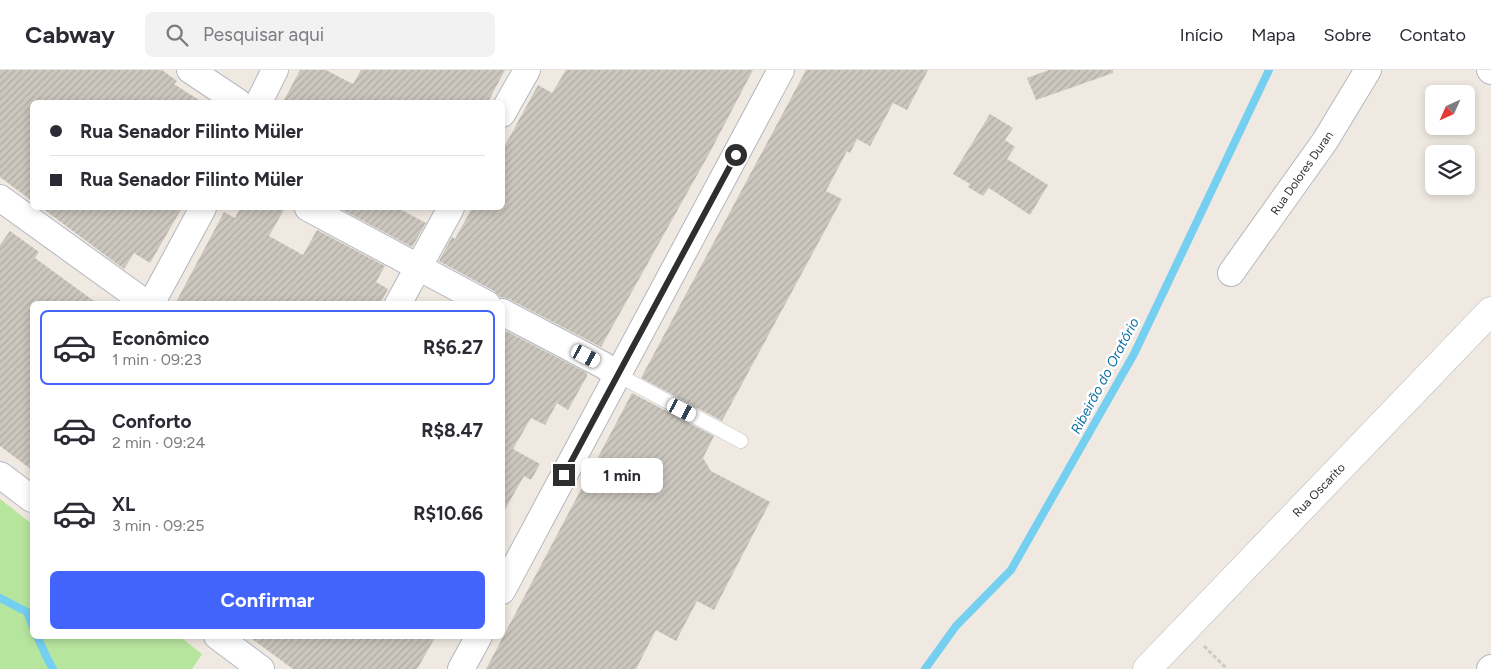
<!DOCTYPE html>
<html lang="pt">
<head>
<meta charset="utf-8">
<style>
  :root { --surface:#fff; --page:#f2f2f3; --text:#2b2b33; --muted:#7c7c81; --line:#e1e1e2; --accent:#4264fb }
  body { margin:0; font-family:Figtree,sans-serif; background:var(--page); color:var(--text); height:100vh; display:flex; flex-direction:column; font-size:19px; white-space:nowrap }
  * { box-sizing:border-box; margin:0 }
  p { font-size:16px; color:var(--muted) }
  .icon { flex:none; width:28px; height:28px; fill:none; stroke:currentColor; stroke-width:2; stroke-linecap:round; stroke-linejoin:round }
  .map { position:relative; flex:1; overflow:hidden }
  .sheet { position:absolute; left:30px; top:231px; width:475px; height:338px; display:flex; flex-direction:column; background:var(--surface); border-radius:8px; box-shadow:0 2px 8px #0003 }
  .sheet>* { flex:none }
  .banner { position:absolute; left:30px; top:30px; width:475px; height:110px; border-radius:8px; box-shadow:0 2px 8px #0003; display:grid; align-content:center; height:110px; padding:0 20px; background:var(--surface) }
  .needle { width:32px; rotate:225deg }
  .buttons { position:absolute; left:1425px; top:15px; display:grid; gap:10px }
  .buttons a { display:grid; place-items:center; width:50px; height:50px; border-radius:8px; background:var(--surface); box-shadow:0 2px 8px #0003; font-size:25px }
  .end { position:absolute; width:22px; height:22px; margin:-11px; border:6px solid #2e2e2e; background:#fff; box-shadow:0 0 0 2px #fff }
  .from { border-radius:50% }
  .bubble { position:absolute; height:35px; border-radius:8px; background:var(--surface); box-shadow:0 2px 8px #0003; font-size:16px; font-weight:700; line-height:35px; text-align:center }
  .car { position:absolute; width:15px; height:30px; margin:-15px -8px; border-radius:6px; box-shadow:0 0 4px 1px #0007; background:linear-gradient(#fff 24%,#345 0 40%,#fff 0 76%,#345 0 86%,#fff 0) }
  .banner b { display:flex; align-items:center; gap:18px; height:48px; font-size:19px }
  .banner b+b { border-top:1px solid var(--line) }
  .banner i { width:12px; height:12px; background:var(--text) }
  ul { padding:9px 0 0; list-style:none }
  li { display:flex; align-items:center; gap:15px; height:75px; margin:0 10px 8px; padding:0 10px; border:2px solid transparent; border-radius:8px }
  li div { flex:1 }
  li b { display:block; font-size:19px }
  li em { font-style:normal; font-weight:700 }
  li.current { border-color:var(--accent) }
  li>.icon { width:45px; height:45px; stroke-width:1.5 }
  .button { display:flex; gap:10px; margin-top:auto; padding:10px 20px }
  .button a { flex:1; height:58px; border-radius:8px; background:var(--accent); color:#fff; font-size:20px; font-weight:700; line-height:58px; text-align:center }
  header { display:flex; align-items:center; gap:30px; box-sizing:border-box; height:70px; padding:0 25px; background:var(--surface); border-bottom:1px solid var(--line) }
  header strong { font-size:24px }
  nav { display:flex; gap:28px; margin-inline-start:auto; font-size:18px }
  .search { width:350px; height:45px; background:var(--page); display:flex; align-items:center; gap:12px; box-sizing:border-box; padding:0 18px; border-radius:8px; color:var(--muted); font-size:19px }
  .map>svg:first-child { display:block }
  .park { fill:#b6e59e }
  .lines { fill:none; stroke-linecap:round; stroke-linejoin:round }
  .stream { stroke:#75cff0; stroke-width:8 }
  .building { fill:url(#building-hatch) }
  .service-casing { stroke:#b4b7c1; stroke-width:15 }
  .minor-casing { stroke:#b4b7c1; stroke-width:28 }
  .secondary-casing { stroke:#b4b7c1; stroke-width:29 }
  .path { stroke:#c9c9c9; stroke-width:3; stroke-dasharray:4 2.5; stroke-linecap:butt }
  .service { stroke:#fff; stroke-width:14 }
  .minor { stroke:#fff; stroke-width:26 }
  .secondary { stroke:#fff; stroke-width:28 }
  .route { stroke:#2e2e2e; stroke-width:6 }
  .labels { text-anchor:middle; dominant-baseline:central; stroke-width:5; stroke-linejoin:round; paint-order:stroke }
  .street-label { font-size:12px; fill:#2e2e2e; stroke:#fff }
  .water-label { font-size:14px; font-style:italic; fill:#0d6fa3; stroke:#fff }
</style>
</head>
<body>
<header>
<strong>Cabway</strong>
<div class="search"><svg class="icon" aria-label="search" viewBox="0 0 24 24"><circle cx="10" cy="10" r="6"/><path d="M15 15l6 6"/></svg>Pesquisar aqui</div>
<nav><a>Início</a><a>Mapa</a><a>Sobre</a><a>Contato</a></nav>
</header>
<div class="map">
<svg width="1491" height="599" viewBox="0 0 1491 599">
  <defs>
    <pattern id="building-hatch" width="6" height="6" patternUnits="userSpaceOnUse" patternTransform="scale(1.25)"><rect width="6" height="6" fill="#cbc7bf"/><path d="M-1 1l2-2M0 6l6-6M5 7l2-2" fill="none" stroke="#afaba4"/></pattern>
  </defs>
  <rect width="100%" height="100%" fill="#efe9e1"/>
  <path class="park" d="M 0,429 L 32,454 L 32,566 L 179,566 L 202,584 L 192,599 L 0,599 Z"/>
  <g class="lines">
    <g class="stream">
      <path d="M 0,528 L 27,542 L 32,555"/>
      <path d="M 37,566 L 48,590 L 53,599"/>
      <path d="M 925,599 L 956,556 L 1011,500 L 1134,284 L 1269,0"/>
    </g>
  </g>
  <g class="building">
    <path d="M 0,0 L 162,0 L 177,11 L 174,14 L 202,32 L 32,32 L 32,131 L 0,107 Z"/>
    <path d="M 300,0 L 326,0 L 353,14 L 361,0 L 505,0 L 488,32 L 283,32 Z"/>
    <path d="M 566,0 L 753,0 L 710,82 L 601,277 L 509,229 L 500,227 L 494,221 L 439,191 L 452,167 L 455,169 L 472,138 L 502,138 L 502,81 L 538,15 L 552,23 Z"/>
    <path d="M 806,0 L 928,0 L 907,40 L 893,33 L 870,76 L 857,69 L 850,83 L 847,81 L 826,121 L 842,129 L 722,351 L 641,308 Z"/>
    <path d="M 1049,0 L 1113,0 L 1113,3 L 1036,30 L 1027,8 Z"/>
    <path d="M 990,44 L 1013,58 L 1005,70 L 1015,77 L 1007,89 L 1048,115 L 1030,145 L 989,118 L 983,126 L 968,117 L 970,114 L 953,104 Z"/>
    <path d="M 42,138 L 182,138 L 150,193 L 134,183 L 124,199 Z"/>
    <path d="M 240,138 L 285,138 L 269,166 L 303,185 L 317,160 L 385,196 L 376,212 L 388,219 L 380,234 L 175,234 L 224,142 L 235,148 Z"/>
    <path d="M 339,138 L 398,138 L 426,153 L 412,177 Z"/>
    <path d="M 10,161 L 39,182 L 35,188 L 98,234 L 32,234 L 32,400 L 0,376 L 0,175 Z"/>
    <path d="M 502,259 L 587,303 L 587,306 L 568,340 L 557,333 L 545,355 L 531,348 L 513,379 L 540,394 L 531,410 L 524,406 L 502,445 Z"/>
    <path d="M 632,323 L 714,366 L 703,388 L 711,401 L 770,432 L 714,540 L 697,531 L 676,571 L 656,560 L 636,599 L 486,599 Z"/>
    <path d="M 248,566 L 436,566 L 417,599 L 293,599 Z"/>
  </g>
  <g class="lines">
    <defs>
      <path id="service" d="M 618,305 L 741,371"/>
      <g id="minor">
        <path d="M 190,0 L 238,32"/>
        <path d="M 1490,0 L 1491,1"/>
        <path d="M 259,32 L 275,0"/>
        <path d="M 502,44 L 527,0"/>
        <path d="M 0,128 L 147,234"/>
        <path d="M 308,138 L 487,234"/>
        <path d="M 1231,203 L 1325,71 L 1368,0"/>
        <path d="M 151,234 L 203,138"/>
        <path d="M 398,234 L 451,138"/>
        <path d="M 502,242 L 603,295 L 618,305"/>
        <path d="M 0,405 L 32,429"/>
        <path d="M 502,521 L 781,0"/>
        <path d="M 217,566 L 261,599"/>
        <path d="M 461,599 L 479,566"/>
        <path d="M 1490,599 L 1491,598"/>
      </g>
      <path id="secondary" d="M 1147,599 L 1491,241"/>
    </defs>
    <use href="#service" class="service-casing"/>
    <use href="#minor" class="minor-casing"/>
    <use href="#secondary" class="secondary-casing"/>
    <path class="path" d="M 1204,576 L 1227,599"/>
    <use href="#service" class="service"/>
    <use href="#minor" class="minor"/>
    <use href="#secondary" class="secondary"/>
  </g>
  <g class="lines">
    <path class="route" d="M 564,405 L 736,85"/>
  </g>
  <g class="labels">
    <g class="street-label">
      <text transform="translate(1302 103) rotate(-55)">Rua Dolores Duran</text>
      <text transform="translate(1319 420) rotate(-46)">Rua Oscarito</text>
    </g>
    <g class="water-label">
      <text transform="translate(1105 306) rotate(-62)">Ribeirão do Oratório</text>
    </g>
  </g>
</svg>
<div class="buttons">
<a><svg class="needle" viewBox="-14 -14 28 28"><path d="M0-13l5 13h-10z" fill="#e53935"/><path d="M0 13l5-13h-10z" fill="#7c7c81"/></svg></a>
<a><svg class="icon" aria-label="layers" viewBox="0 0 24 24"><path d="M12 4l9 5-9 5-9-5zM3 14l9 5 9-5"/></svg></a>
</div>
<i class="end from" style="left:736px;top:85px"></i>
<i class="end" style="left:564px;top:405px"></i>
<div class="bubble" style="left:581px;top:388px;width:82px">1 min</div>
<i class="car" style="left:586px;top:286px;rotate:118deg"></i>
<i class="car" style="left:682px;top:340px;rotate:117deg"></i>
<div class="banner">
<b><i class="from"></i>Rua Senador Filinto Müler</b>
<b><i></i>Rua Senador Filinto Müler</b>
</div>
<section class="sheet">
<ul>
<li class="current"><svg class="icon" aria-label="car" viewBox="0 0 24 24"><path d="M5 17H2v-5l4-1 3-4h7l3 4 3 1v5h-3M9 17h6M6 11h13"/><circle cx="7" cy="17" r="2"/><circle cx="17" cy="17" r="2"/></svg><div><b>Econômico</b><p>1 min · 09:23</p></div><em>R$6.27</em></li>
<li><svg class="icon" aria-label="car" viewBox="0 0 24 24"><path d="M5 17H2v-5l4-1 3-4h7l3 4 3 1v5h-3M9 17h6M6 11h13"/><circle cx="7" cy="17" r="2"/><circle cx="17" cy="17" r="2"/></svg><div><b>Conforto</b><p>2 min · 09:24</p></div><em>R$8.47</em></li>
<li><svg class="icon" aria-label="car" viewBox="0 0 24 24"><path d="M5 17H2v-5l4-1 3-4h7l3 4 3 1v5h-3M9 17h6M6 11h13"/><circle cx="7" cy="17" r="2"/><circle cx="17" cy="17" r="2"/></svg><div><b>XL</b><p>3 min · 09:25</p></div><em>R$10.66</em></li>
</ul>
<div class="button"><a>Confirmar</a></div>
</section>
</div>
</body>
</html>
